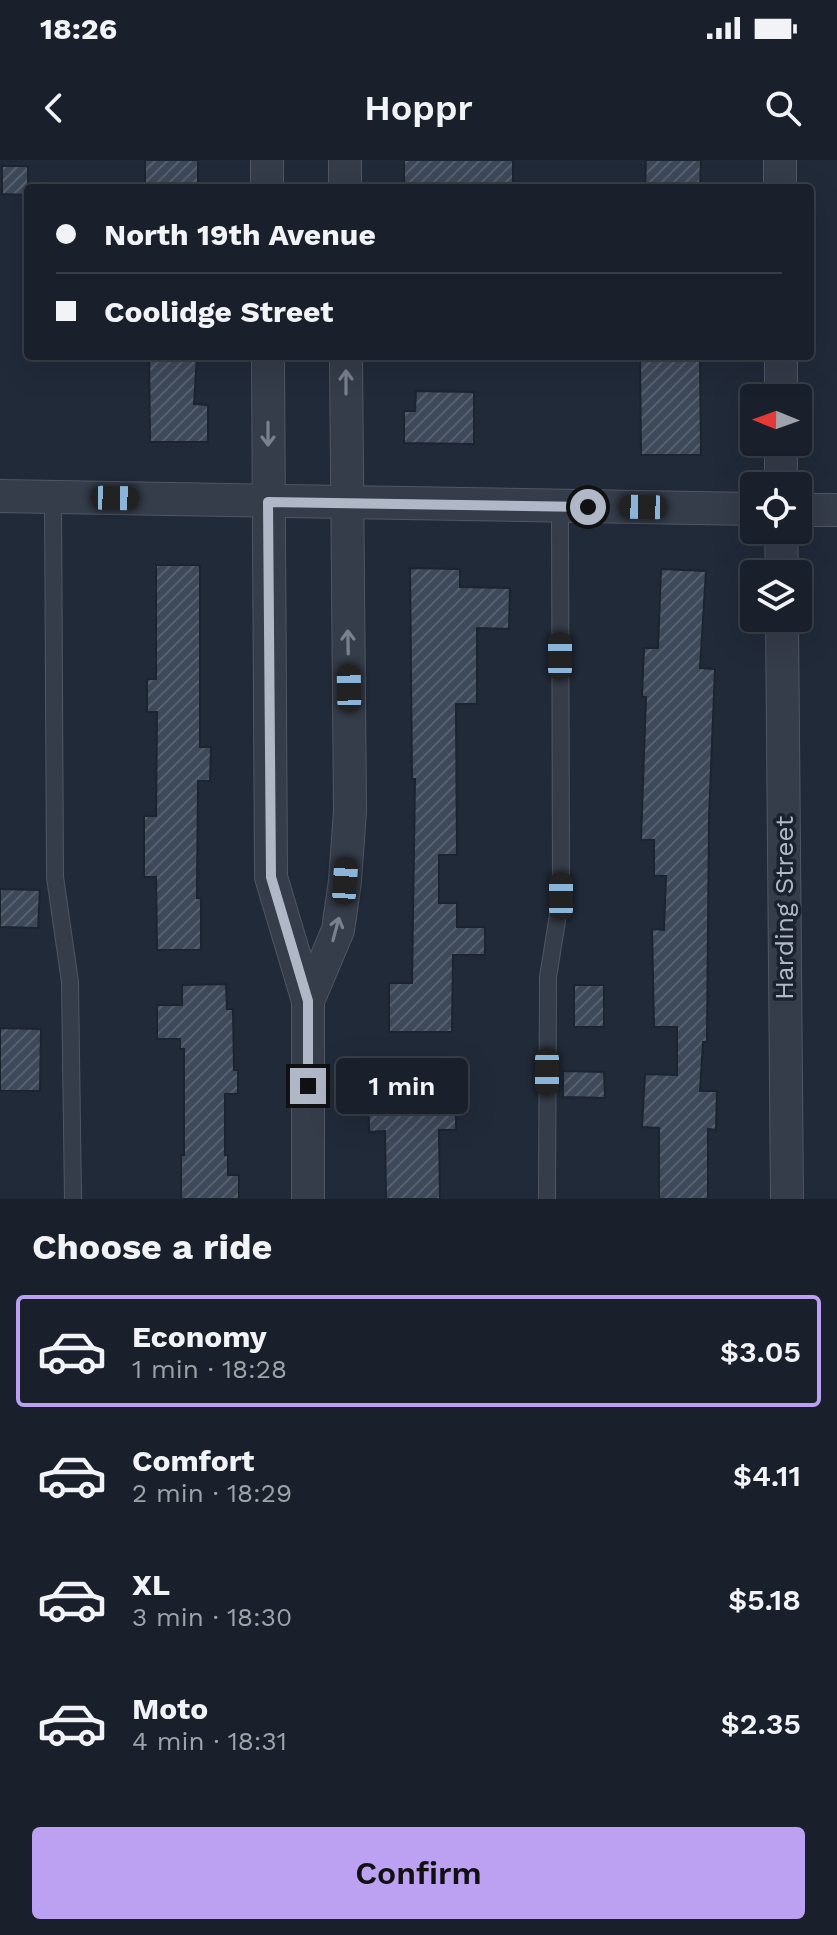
<!DOCTYPE html>
<html lang="en">
<head>
<meta charset="utf-8">
<style>
  :root { --surface:#19202b; --page:#262d37; --text:#f1f3f6; --muted:#9fa3a9; --line:#373e47; --accent:#bca0f2 }
  body { margin:0; font-family:"Work Sans",sans-serif; background:var(--page); color:var(--text); height:100vh; display:flex; flex-direction:column; font-size:30px; white-space:nowrap }
  * { box-sizing:border-box; margin:0 }
  p { font-size:26px; color:var(--muted) }
  .icon { flex:none; width:44px; height:44px; fill:none; stroke:currentColor; stroke-width:2; stroke-linecap:round; stroke-linejoin:round }
  .map { position:relative; height:1039px; overflow:hidden }
  .details { display:flex; flex-direction:column; background:var(--surface); flex:1 }
  .details>* { flex:none }
  .banner { position:absolute; left:24px; top:24px; width:790px; height:176px; border-radius:8px; box-shadow:0 8px 32px #0002,0 0 0 2px var(--line); display:grid; align-content:center; height:176px; padding:0 32px; background:var(--surface) }
  .needle { width:52px; rotate:271deg }
  .tools { position:absolute; left:740px; top:224px; display:grid; gap:16px }
  .tools a { display:grid; place-items:center; width:72px; height:72px; border-radius:8px; background:var(--surface); box-shadow:0 8px 32px #0002,0 0 0 2px var(--line); font-size:40px }
  .end { position:absolute; width:36px; height:36px; margin:-18px; border:10px solid #b0b7c6; background:#111; box-shadow:0 0 0 4px #111 }
  .from { border-radius:50% }
  .bubble { position:absolute; height:56px; border-radius:8px; background:var(--surface); box-shadow:0 8px 32px #0002,0 0 0 2px var(--line); font-size:26px; font-weight:600; line-height:56px; text-align:center }
  .car { position:absolute; width:24px; height:48px; margin:-24px -12px; border-radius:10px; box-shadow:0 0 6px 2px #0007; background:linear-gradient(#222 24%,#8ab4d8 0 40%,#222 0 76%,#8ab4d8 0 86%,#222 0) }
  .banner b { display:flex; align-items:center; gap:28px; height:76px; font-size:30px }
  .banner b+b { border-top:2px solid var(--line) }
  .banner i { width:20px; height:20px; background:var(--text) }
  ul { padding:0; list-style:none }
  li { display:flex; align-items:center; gap:24px; height:112px; margin:0 16px 12px; padding:0 16px; border:4px solid transparent; border-radius:8px }
  li div { flex:1 }
  li b { display:block; font-size:30px }
  li em { font-style:normal; font-weight:600 }
  li.selected { border-color:var(--accent) }
  li>.icon { width:72px; height:72px; stroke-width:1.5 }
  h2 { padding:0 32px; font-size:36px; line-height:96px }
  .primary-button { display:flex; gap:16px; margin-top:auto; padding:16px 32px }
  .primary-button a { flex:1; height:92px; border-radius:8px; background:var(--accent); color:#111; font-size:32px; font-weight:600; line-height:92px; text-align:center }
  .status { display:flex; justify-content:space-between; align-items:center; height:56px; padding:0 40px; background:var(--surface); direction:ltr }
  .status svg { height:22px; fill:currentColor }
  header { display:flex; justify-content:space-between; align-items:center; height:104px; padding:0 32px; background:var(--surface); font-size:36px; font-weight:600 }
  .map>svg:first-child { display:block }
  .building { fill:url(#building-hatch); stroke:#1c2430; stroke-width:2 }
  .lines { fill:none; stroke-linecap:round; stroke-linejoin:round }
  .lane-casing { stroke:#505764; stroke-width:18 }
  .street-casing { stroke:#505764; stroke-width:34 }
  .lane { stroke:#353c4a; stroke-width:16 }
  .street { stroke:#353c4a; stroke-width:32 }
  .oneway { stroke:#79808e }
  .route { stroke:#b0b7c6; stroke-width:10 }
  .labels { text-anchor:middle; dominant-baseline:central; stroke-width:7; stroke-linejoin:round; paint-order:stroke }
  .street-label { font-size:26px; fill:#b0b7c6; stroke:#1a222e }
</style>
</head>
<body>
<div class="status"><b>18:26</b><svg viewBox="0 0 49 12"><path d="M0 12V9h3v3zM5 12V6h3v6zM10 12V3h3v9zM15 12V0h3v12zM26 1h20v11H26zM47 4h2v5h-2z"/></svg></div>
<header><svg class="icon" aria-label="back" viewBox="0 0 24 24"><path d="M15 5l-7 7 7 7"/></svg>Hoppr<svg class="icon" aria-label="search" viewBox="0 0 24 24"><circle cx="10" cy="10" r="6"/><path d="M15 15l6 6"/></svg></header>
<div class="map">
<svg width="837" height="1039" viewBox="0 0 837 1039">
  <defs>
    <pattern id="building-hatch" width="6" height="6" patternUnits="userSpaceOnUse" patternTransform="scale(2)"><rect width="6" height="6" fill="#3d4859"/><path d="M-1 1l2-2M0 6l6-6M5 7l2-2" fill="none" stroke="#56606f"/></pattern>
  </defs>
  <rect width="100%" height="100%" fill="#212a39"/>
  <g class="building">
    <rect x="145" y="0" width="53" height="26"/>
    <rect x="404" y="0" width="109" height="28"/>
    <path d="M 646,0 L 701,0 L 700,28 L 645,28 Z"/>
    <path d="M 2,6 L 28,6 L 28,35 L 2,34 Z"/>
    <path d="M 149,196 L 197,196 L 194,244 L 208,245 L 208,282 L 150,282 Z"/>
    <path d="M 640,196 L 700,196 L 701,295 L 641,295 Z"/>
    <path d="M 416,231 L 474,232 L 474,284 L 404,283 L 404,251 L 415,251 Z"/>
    <path d="M 156,405 L 200,405 L 200,587 L 211,587 L 210,621 L 198,621 L 197,738 L 201,738 L 201,790 L 157,790 L 156,717 L 144,717 L 144,656 L 156,656 L 157,552 L 147,552 L 147,519 L 156,519 Z"/>
    <path d="M 410,408 L 460,409 L 460,427 L 510,428 L 509,469 L 477,468 L 477,544 L 456,544 L 457,695 L 439,695 L 439,743 L 457,743 L 457,767 L 485,767 L 485,795 L 453,795 L 452,872 L 389,872 L 389,823 L 412,823 L 415,619 L 412,619 Z"/>
    <path d="M 661,409 L 706,411 L 700,508 L 715,509 L 709,657 L 707,882 L 703,882 L 700,931 L 717,931 L 716,970 L 708,969 L 708,1039 L 659,1039 L 659,968 L 642,967 L 645,914 L 677,915 L 677,867 L 654,867 L 652,769 L 664,770 L 666,716 L 654,716 L 654,680 L 641,680 L 646,537 L 642,537 L 644,488 L 658,488 Z"/>
    <path d="M 0,729 L 40,730 L 38,768 L 0,767 Z"/>
    <path d="M 226,824 L 227,849 L 233,849 L 234,910 L 238,910 L 238,934 L 225,934 L 225,995 L 228,995 L 228,1015 L 239,1015 L 239,1039 L 181,1039 L 181,995 L 184,995 L 184,889 L 180,889 L 180,879 L 157,879 L 157,845 L 182,845 L 182,825 Z"/>
    <rect x="574" y="825" width="30" height="42"/>
    <path d="M 0,868 L 41,869 L 40,931 L 0,931 Z"/>
    <path d="M 408,908 L 408,922 L 425,922 L 425,941 L 456,940 L 456,970 L 439,970 L 440,1039 L 386,1039 L 385,971 L 369,972 L 368,909 Z"/>
    <path d="M 563,911 L 604,912 L 605,938 L 563,937 Z"/>
  </g>
  <g class="lines">
    <defs>
      <g id="lane">
        <path d="M 53,337 L 55,717 L 70,822 L 73,1039"/>
        <path d="M 547,1039 L 548,817 L 561,736 L 560,346"/>
      </g>
      <g id="street">
        <path d="M 267,0 L 267,28"/>
        <path d="M 345,0 L 345,28"/>
        <path d="M 780,0 L 780,28"/>
        <path d="M 268,196 L 271,717 L 308,841 L 308,1039"/>
        <path d="M 781,196 L 781,238"/>
        <path d="M 781,282 L 781,326"/>
        <path d="M 0,336 L 754,349"/>
        <path d="M 798,350 L 837,350"/>
        <path d="M 781,370 L 782,414"/>
        <path d="M 782,458 L 787,1039"/>
        <path d="M 308,841 L 338,770 L 345,721 L 350,651 L 346,196"/>
      </g>
    </defs>
    <use href="#lane" class="lane-casing"/>
    <use href="#street" class="street-casing"/>
    <use href="#lane" class="lane"/>
    <use href="#street" class="street"/>
  </g>
  <defs><path id="oneway-shaft" d="M-6 0H5M1.5-3L5.5 0L1.5 3" fill="none" stroke-width="1.6" stroke-linecap="round" stroke-linejoin="round" transform="scale(2)"/></defs>
  <g class="oneway">
    <use href="#oneway-shaft" transform="translate(346 222) rotate(-90)"/>
    <use href="#oneway-shaft" transform="translate(268 274) rotate(90)"/>
    <use href="#oneway-shaft" transform="translate(348 482) rotate(-91)"/>
    <use href="#oneway-shaft" transform="translate(336 769) rotate(-75)"/>
  </g>
  <g class="lines">
    <path class="route" d="M 308,926 L 308,841 L 271,717 L 268,342 L 588,347"/>
  </g>
  <g class="labels">
    <g class="street-label">
      <text transform="translate(784 748) rotate(-90)">Harding Street</text>
    </g>
  </g>
</svg>
<div class="tools">
<a><svg class="needle" viewBox="-14 -14 28 28"><path d="M0-13l5 13h-10z" fill="#e53935"/><path d="M0 13l5-13h-10z" fill="#9fa3a9"/></svg></a>
<a><svg class="icon" aria-label="locate" viewBox="0 0 24 24"><circle cx="12" cy="12" r="6"/><path d="M12 2v4M12 18v4M2 12h4M18 12h4"/></svg></a>
<a><svg class="icon" aria-label="layers" viewBox="0 0 24 24"><path d="M12 4l9 5-9 5-9-5zM3 14l9 5 9-5"/></svg></a>
</div>
<i class="end from" style="left:588px;top:347px"></i>
<i class="end" style="left:308px;top:926px"></i>
<div class="bubble" style="left:336px;top:898px;width:132px">1 min</div>
<i class="car" style="left:115px;top:338px;rotate:91deg"></i>
<i class="car" style="left:643px;top:347px;rotate:271deg"></i>
<i class="car" style="left:560px;top:496px;rotate:0deg"></i>
<i class="car" style="left:349px;top:528px;rotate:359deg"></i>
<i class="car" style="left:345px;top:721px;rotate:4deg"></i>
<i class="car" style="left:561px;top:736px;rotate:0deg"></i>
<i class="car" style="left:547px;top:912px;rotate:180deg"></i>
<div class="banner">
<b><i class="from"></i>North 19th Avenue</b>
<b><i></i>Coolidge Street</b>
</div>
</div>
<section class="details">
<h2>Choose a ride</h2>
<ul>
<li class="selected"><svg class="icon" aria-label="car" viewBox="0 0 24 24"><path d="M5 17H2v-5l4-1 3-4h7l3 4 3 1v5h-3M9 17h6M6 11h13"/><circle cx="7" cy="17" r="2"/><circle cx="17" cy="17" r="2"/></svg><div><b>Economy</b><p>1 min · 18:28</p></div><em>$3.05</em></li>
<li><svg class="icon" aria-label="car" viewBox="0 0 24 24"><path d="M5 17H2v-5l4-1 3-4h7l3 4 3 1v5h-3M9 17h6M6 11h13"/><circle cx="7" cy="17" r="2"/><circle cx="17" cy="17" r="2"/></svg><div><b>Comfort</b><p>2 min · 18:29</p></div><em>$4.11</em></li>
<li><svg class="icon" aria-label="car" viewBox="0 0 24 24"><path d="M5 17H2v-5l4-1 3-4h7l3 4 3 1v5h-3M9 17h6M6 11h13"/><circle cx="7" cy="17" r="2"/><circle cx="17" cy="17" r="2"/></svg><div><b>XL</b><p>3 min · 18:30</p></div><em>$5.18</em></li>
<li><svg class="icon" aria-label="car" viewBox="0 0 24 24"><path d="M5 17H2v-5l4-1 3-4h7l3 4 3 1v5h-3M9 17h6M6 11h13"/><circle cx="7" cy="17" r="2"/><circle cx="17" cy="17" r="2"/></svg><div><b>Moto</b><p>4 min · 18:31</p></div><em>$2.35</em></li>
</ul>
<div class="primary-button"><a>Confirm</a></div>
</section>
</body>
</html>
